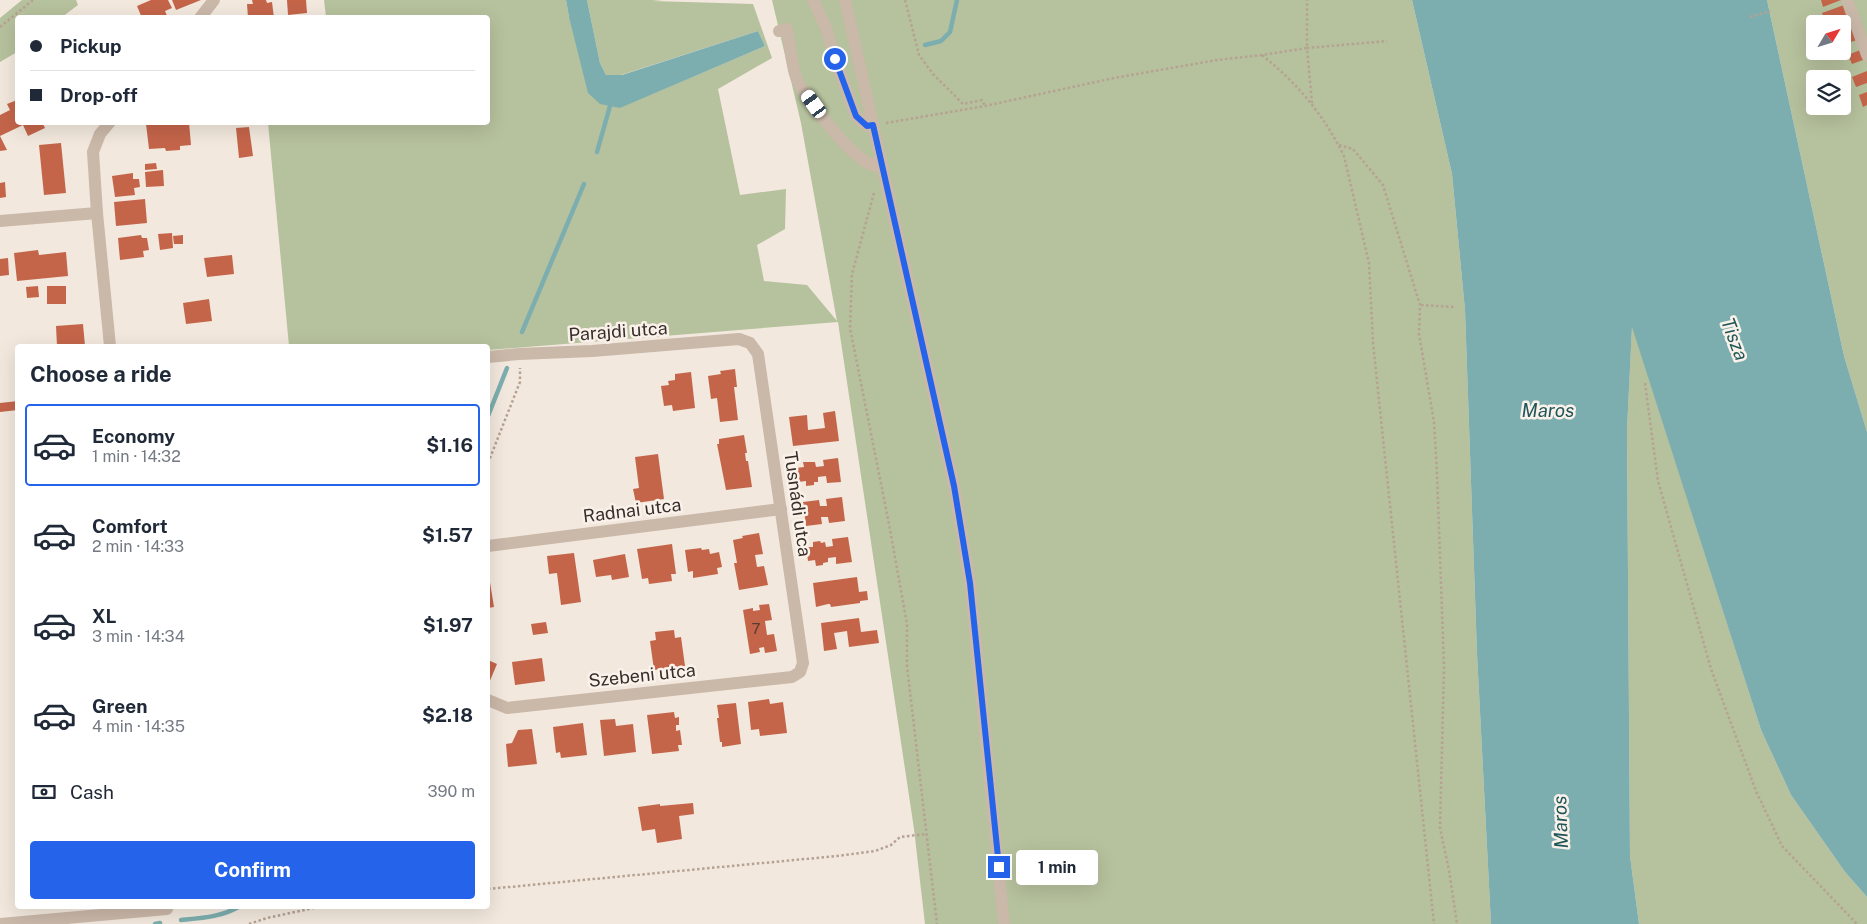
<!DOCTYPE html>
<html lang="en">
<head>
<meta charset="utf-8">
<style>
  :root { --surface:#fff; --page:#f2f2f3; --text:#1f2937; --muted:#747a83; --line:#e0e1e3; --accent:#2563eb }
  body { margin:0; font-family:"Public Sans",sans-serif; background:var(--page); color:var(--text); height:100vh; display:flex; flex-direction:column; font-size:19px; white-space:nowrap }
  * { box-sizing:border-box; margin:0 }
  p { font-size:16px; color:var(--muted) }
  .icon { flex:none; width:28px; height:28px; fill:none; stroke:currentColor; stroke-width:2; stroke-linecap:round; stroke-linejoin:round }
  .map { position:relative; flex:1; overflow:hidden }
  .sheet { position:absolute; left:15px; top:344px; width:475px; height:565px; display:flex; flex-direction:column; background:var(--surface); border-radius:5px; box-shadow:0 5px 20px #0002 }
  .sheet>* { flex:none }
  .guide { position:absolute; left:15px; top:15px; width:475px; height:110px; border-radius:5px; box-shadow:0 5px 20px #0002; display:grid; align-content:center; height:110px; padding:0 15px; background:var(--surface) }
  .needle { width:32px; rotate:52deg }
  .fabs { position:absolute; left:1806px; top:15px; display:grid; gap:10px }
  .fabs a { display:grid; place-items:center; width:45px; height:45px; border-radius:5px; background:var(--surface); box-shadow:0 5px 20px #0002; font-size:25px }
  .end { position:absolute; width:22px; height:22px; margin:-11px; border:6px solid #2563eb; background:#fff; box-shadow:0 0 0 2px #fff }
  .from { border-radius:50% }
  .bubble { position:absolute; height:35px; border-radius:5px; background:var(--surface); box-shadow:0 5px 20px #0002; font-size:16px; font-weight:700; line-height:35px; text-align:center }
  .car { position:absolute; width:15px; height:30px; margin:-15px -8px; border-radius:6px; box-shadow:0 0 4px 1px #0007; background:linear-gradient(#fff 24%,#345 0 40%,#fff 0 76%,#345 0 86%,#fff 0) }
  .guide b { display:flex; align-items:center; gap:18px; height:48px; font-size:19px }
  .guide b+b { border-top:1px solid var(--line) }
  .guide i { width:12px; height:12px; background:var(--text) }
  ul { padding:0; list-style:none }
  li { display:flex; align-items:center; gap:15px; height:82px; margin:0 10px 8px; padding:0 5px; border:2px solid transparent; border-radius:5px }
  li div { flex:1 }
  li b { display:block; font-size:19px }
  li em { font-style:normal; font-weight:700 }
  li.selected { border-color:var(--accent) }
  li>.icon { width:45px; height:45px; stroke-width:1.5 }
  h2 { padding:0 15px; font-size:22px; line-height:60px }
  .pay { display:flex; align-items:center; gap:12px; height:55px; padding:0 15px; font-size:19px }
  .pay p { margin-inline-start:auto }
  .primary-button { display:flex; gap:10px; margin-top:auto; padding:10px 15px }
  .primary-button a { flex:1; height:58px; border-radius:5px; background:var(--accent); color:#fff; font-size:20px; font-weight:700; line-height:58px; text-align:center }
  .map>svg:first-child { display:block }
  .green { fill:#b6c19d; fill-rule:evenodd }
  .water { fill:#7daeaf }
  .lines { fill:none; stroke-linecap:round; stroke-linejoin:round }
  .stream { stroke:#7daeaf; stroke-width:4.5 }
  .building { fill:#c4654a }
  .path { stroke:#b6a293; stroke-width:2.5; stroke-dasharray:2.5 2.5; stroke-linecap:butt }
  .minor { stroke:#cab8a9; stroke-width:12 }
  .route { stroke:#2563eb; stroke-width:6 }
  .labels { text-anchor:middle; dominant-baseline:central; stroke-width:5; stroke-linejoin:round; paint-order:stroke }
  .number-label { font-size:15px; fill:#5a3b31 }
  .street-label { font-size:18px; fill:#372d29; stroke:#faf2ea }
  .water-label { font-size:19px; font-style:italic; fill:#1f5658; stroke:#faf2ea }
</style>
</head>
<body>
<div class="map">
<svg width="1867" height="924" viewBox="0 0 1867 924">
  <rect width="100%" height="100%" fill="#f2e8dd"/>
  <g class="green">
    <path d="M 22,0 L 76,0 L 78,5 L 62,17 L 18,18 L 17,52 L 0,62 L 0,18 Z"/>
    <path d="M 324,0 L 566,0 L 569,17 L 619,108 L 765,46 L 758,31 L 621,75 L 606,75 L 600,63 L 587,0 L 663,0 L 652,1 L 753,4 L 772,58 L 718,89 L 740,195 L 786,189 L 785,229 L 757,245 L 764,281 L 807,285 L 837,321 L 801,123 L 772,0 L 1412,0 L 1452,174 L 1465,310 L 1477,654 L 1491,924 L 925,924 L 914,829 L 838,322 L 488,350 L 488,346 L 289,346 L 268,123 L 488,122 L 488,18 L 326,17 Z"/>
    <path d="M 1767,0 L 1867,0 L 1867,432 L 1844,356 ZM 1815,24 L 1842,24 L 1842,51 L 1815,51 ZM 1815,79 L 1842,79 L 1842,106 L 1815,106 Z"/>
    <path d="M 1632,325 L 1761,730 L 1791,795 L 1845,872 L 1867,897 L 1867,924 L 1639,924 L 1630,856 L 1627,430 Z"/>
  </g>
  <g class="water">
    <path d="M 566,0 L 587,0 L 600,63 L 606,75 L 622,75 L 758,31 L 765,46 L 620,108 L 600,104 L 588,93 L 569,17 Z"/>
    <path d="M 1412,0 L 1767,0 L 1844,356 L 1867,432 L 1867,897 L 1845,872 L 1791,795 L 1761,730 L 1632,327 L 1627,430 L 1630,856 L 1639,924 L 1491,924 L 1477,654 L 1465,310 L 1452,174 Z"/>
  </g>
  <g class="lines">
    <g class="stream">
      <path d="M 925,45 L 941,41 L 950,32 L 957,0"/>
      <path d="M 597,152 L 610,106"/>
      <path d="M 522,332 L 584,184"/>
      <path d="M 488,416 L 507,368"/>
      <path d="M 181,920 C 202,918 222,917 240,906"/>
      <path d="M 155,924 L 160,923"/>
    </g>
  </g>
  <g class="building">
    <path d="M 151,0 L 168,0 L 172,8 L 165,11 L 168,18 L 142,18 L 137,6 Z"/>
    <path d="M 172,0 L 201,0 L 176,10 Z"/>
    <path d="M 252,0 L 266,0 L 267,3 L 272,2 L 274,18 L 248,18 L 247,4 L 253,4 Z"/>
    <path d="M 287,0 L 306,0 L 307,13 L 288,15 Z"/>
    <path d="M 1821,0 L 1841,0 L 1823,7 Z"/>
    <path d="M 1844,5 L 1849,19 L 1835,24 L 1826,24 L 1822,13 Z"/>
    <path d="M 1852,26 L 1857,40 L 1842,45 L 1842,30 Z"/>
    <path d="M 1860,50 L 1863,60 L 1852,64 L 1848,55 Z"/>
    <path d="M 1867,71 L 1867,83 L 1856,87 L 1852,77 Z"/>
    <path d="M 1867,92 L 1867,105 L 1863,107 L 1859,95 Z"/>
    <path d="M 17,100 L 18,122 L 42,122 L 45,128 L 28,136 L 23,125 L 0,136 L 7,150 L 0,151 L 0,115 L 10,110 L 7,104 Z"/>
    <path d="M 162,122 L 189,122 L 191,145 L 180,146 L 180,150 L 166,151 L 165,148 L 149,149 L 146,124 Z"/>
    <path d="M 249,127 L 253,156 L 239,158 L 236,128 Z"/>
    <path d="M 61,143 L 66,193 L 44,195 L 39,145 Z"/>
    <path d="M 156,163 L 157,169 L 145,170 L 145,164 Z"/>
    <path d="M 163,170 L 164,186 L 146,187 L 145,172 Z"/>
    <path d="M 133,173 L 133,179 L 139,179 L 140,187 L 134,188 L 135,195 L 115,197 L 112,176 Z"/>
    <path d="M 5,182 L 6,197 L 0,198 L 0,183 Z"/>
    <path d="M 145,199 L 147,223 L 116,226 L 114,202 Z"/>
    <path d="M 172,233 L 173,248 L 160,250 L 158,234 Z"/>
    <path d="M 141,235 L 142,238 L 147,238 L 149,250 L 143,251 L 144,257 L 120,260 L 118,238 Z"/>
    <path d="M 183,235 L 183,244 L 174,244 L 173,236 Z"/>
    <path d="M 38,250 L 39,255 L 66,252 L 68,276 L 17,281 L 14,253 Z"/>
    <path d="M 232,255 L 234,274 L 207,277 L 204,258 Z"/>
    <path d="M 8,258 L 9,275 L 0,276 L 0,259 Z"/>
    <path d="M 38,286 L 39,297 L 27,298 L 26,287 Z"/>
    <rect x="47" y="286" width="19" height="18"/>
    <path d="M 209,299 L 212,321 L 186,324 L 183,303 Z"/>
    <path d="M 83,324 L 85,346 L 57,346 L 56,326 Z"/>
    <path d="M 735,369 L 737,387 L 734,387 L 738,420 L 720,422 L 717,398 L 711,399 L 708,376 L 721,374 L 720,371 Z"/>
    <path d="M 691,372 L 695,408 L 673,411 L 672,405 L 664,406 L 661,386 L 669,385 L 668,381 L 675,380 L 675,374 Z"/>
    <path d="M 18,401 L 18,410 L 0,412 L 0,403 Z"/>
    <path d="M 835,411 L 839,441 L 793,446 L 789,417 L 807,415 L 808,430 L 825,428 L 823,413 Z"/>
    <path d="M 744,435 L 747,453 L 745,453 L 746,461 L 748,461 L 752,487 L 726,490 L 717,444 L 719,444 L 719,439 Z"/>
    <path d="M 658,454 L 664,499 L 636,503 L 633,489 L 639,488 L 635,457 Z"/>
    <path d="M 838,458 L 841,482 L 827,483 L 826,476 L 818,477 L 818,482 L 814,482 L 814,485 L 806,486 L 806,481 L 798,482 L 796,468 L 804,467 L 803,462 L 815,462 L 816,467 L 824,466 L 823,460 Z"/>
    <path d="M 842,497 L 845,521 L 829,523 L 828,517 L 821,517 L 822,524 L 806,526 L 803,502 L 819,500 L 820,506 L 827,506 L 826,499 Z"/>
    <path d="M 759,533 L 763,554 L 755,555 L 757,567 L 764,566 L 768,585 L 739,590 L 734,563 L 737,563 L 733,540 L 743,538 L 742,536 Z"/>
    <path d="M 848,537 L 852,562 L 836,564 L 836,557 L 828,558 L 828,562 L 823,563 L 823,565 L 816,566 L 815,560 L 808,561 L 806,547 L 813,547 L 813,542 L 820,541 L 821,543 L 825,542 L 826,547 L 833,546 L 832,539 Z"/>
    <path d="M 672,544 L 676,574 L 671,574 L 672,581 L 649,584 L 648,578 L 642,579 L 637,549 Z"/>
    <path d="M 701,548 L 702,550 L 709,549 L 710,554 L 719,552 L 722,567 L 717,568 L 718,574 L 693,578 L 693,571 L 688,572 L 685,550 Z"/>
    <path d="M 574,553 L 581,602 L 561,605 L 557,573 L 549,574 L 547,556 Z"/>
    <path d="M 625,554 L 629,577 L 612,580 L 611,575 L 596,577 L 593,560 Z"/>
    <path d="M 488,570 L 494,607 L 488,608 Z"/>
    <path d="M 857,577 L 859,592 L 867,591 L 868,600 L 860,601 L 860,603 L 831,607 L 830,604 L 828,604 L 816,607 L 813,583 Z"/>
    <path d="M 769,604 L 772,620 L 765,621 L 767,635 L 774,634 L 777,651 L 765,653 L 764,647 L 759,648 L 760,652 L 750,654 L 743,610 L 753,608 L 753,611 L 760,610 L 759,605 Z"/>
    <path d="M 859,618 L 861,632 L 877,630 L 879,643 L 849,647 L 847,631 L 834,633 L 837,649 L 824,651 L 821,623 Z"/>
    <path d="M 546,622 L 548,633 L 533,635 L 531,624 Z"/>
    <path d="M 674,630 L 675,638 L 681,637 L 685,666 L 654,670 L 650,641 L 656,640 L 655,632 Z"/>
    <path d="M 542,658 L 545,681 L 515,685 L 512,662 Z"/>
    <path d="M 488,660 L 497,664 L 489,683 L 488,682 Z"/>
    <path d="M 769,699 L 770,704 L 783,702 L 787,733 L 760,736 L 759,729 L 751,730 L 748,702 Z"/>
    <path d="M 736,703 L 741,744 L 722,747 L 722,742 L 720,742 L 717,718 L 719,718 L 717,705 Z"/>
    <path d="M 674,712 L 675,718 L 679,717 L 679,725 L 676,725 L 676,731 L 680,730 L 682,745 L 678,745 L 679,751 L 652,754 L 647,715 Z"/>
    <path d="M 615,719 L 616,726 L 633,724 L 636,752 L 604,756 L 600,720 Z"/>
    <path d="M 583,723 L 587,755 L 561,758 L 560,752 L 556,753 L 553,727 Z"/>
    <path d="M 532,729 L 537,764 L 508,767 L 506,744 L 512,743 L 518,730 Z"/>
    <path d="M 693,803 L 694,814 L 679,816 L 682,839 L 657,843 L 655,829 L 642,831 L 638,807 L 660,804 L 660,806 Z"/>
  </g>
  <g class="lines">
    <g class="path">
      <path d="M 905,0 L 919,55 L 933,74 L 963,104 L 982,100 L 985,106"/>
      <path d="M 1750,17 L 1770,11"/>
      <path d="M 0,27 L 33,0"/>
      <path d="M 1262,55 C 1299,85 1323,114 1344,156 L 1369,263 L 1373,343 L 1434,924"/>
      <path d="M 1312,103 L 1307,48 L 1387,41"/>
      <path d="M 886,123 L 985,106 L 1114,78 L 1217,60 L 1262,55 L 1307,48 L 1307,0"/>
      <path d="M 1339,145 L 1353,149 L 1383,185 L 1420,305 L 1419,334 L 1434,422 L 1437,473 L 1444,667 L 1440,828 L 1449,870 L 1457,924"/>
      <path d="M 874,193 L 852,274 L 850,328 L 889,524 L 907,624 L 907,666 L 937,924"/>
      <path d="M 1421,305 L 1454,307"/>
      <path d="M 1645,383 L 1658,481 L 1711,669 L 1756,791 L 1782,846 L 1857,924"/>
      <path d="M 488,463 L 520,382 L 520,368"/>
      <path d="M 488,889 L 837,856 L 875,851 L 891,845 L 900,837 L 926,834"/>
      <path d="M 249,924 L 267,918 L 323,906"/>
    </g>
    <g class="minor">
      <path d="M 813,0 L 827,30 L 835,59 L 856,116 L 867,126 L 873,125"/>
      <path d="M 845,0 L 954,486 L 970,583 L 1004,924"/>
      <path d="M 1847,0 L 1867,55"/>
      <path d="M 200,18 L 214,0"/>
      <path d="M 779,31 L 787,29 C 790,44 791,60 795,74 C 801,95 842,143 859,157 C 866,163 874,166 883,168"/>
      <path d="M 110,122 L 100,134 L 93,152 L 97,213 L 110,346"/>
      <path d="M 0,221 L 97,213"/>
      <path d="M 488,357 L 519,354 L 592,351 L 739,339 L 750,343 L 758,354 L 803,663 L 800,672 L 792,677 L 507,708 L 488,700"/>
      <path d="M 488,546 L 781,509"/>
      <path d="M 0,924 L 167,909 L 166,906"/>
    </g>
  </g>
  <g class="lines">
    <path class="route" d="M 835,59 L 856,116 L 867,126 L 873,125 L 954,486 L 970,583 L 999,867"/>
  </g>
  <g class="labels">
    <g class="number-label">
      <text x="756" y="628">7</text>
    </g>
    <g class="street-label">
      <text transform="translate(618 331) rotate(-4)">Parajdi utca</text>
      <text transform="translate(798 504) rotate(82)">Tusnádi utca</text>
      <text transform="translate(632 510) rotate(-7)">Radnai utca</text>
      <text transform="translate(642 675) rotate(-6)">Szebeni utca</text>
    </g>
    <g class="water-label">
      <text transform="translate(1735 339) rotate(69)">Tisza</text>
      <text x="1548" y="410">Maros</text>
      <text transform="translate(1560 822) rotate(-92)">Maros</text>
    </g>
  </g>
</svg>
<div class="fabs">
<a><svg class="needle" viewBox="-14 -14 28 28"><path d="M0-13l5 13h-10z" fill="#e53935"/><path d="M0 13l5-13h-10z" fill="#747a83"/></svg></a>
<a><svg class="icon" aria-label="layers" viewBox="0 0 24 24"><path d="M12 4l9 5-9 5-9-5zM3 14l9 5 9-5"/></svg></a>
</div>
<i class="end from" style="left:835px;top:59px"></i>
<i class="end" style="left:999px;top:867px"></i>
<div class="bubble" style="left:1016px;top:850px;width:82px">1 min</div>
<i class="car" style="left:814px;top:104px;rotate:324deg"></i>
<div class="guide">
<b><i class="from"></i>Pickup</b>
<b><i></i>Drop-off</b>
</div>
<section class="sheet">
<h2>Choose a ride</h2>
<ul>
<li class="selected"><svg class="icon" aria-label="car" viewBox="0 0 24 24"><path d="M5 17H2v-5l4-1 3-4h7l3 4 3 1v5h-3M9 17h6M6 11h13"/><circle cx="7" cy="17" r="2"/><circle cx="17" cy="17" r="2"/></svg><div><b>Economy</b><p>1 min · 14:32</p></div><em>$1.16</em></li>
<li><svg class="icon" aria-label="car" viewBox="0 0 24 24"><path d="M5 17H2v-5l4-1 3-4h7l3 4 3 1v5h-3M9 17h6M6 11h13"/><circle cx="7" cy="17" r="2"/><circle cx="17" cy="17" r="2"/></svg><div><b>Comfort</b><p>2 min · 14:33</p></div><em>$1.57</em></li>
<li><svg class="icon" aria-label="car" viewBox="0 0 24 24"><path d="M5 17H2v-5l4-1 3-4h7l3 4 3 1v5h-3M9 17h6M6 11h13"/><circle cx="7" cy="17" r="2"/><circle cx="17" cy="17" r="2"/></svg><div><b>XL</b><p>3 min · 14:34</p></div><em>$1.97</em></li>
<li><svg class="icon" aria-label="car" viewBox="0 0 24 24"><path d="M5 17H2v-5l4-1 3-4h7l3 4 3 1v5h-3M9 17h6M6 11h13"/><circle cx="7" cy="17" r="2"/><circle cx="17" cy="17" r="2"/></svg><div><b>Green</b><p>4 min · 14:35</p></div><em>$2.18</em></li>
</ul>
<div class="pay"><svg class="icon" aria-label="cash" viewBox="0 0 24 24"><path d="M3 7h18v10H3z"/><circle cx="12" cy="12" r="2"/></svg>Cash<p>390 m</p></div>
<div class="primary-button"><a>Confirm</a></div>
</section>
</div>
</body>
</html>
